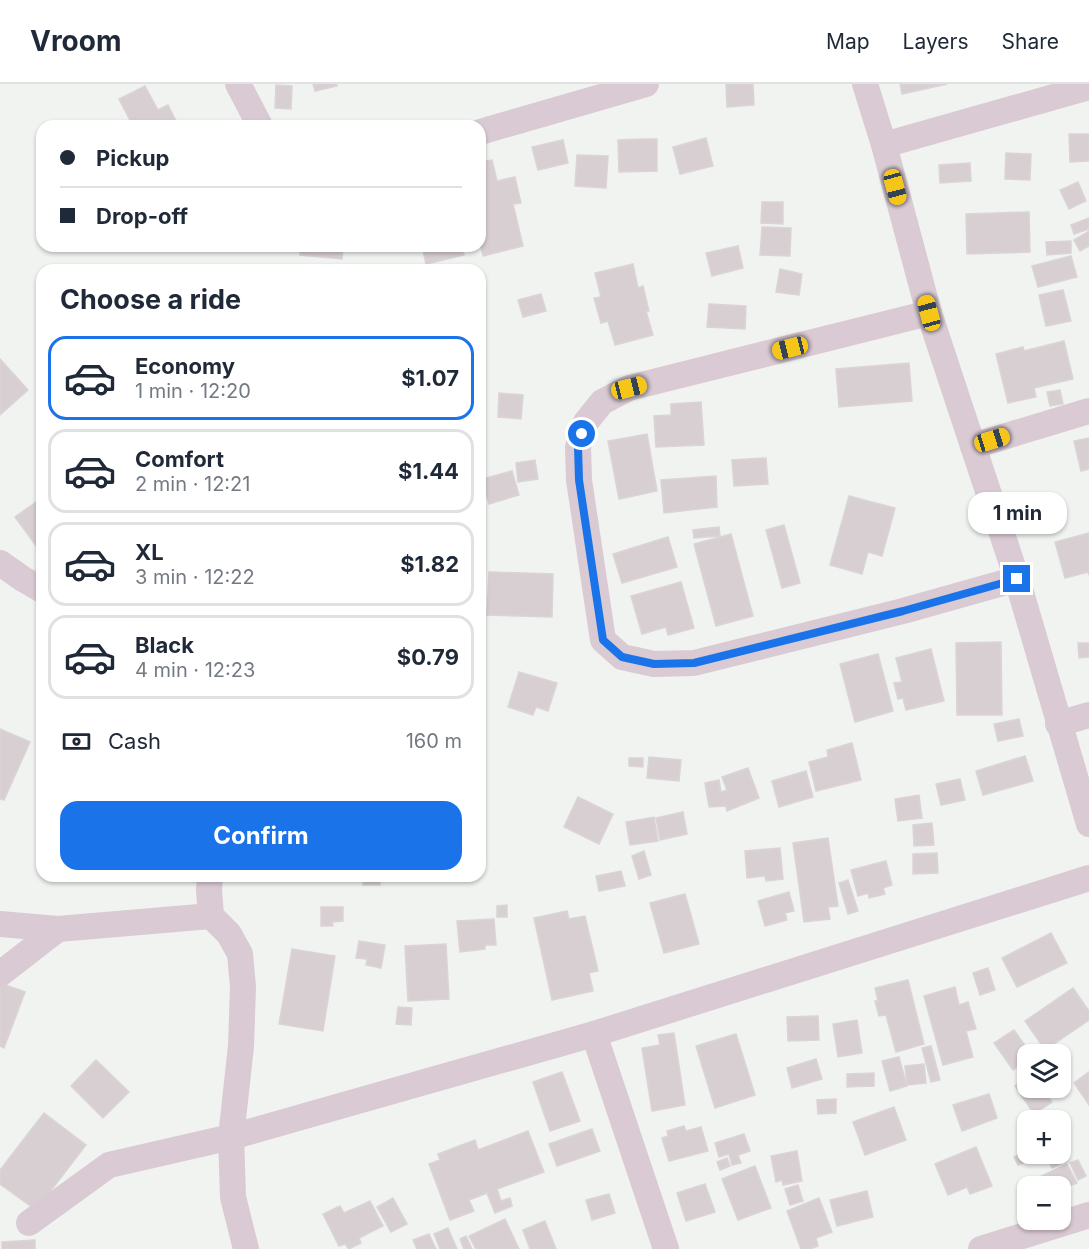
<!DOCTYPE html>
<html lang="en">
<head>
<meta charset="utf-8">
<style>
  :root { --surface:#fff; --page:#f2f2f3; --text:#1f2937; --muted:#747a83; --line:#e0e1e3; --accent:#1a73e8 }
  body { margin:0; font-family:Inter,sans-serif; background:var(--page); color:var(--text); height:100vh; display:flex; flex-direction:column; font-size:22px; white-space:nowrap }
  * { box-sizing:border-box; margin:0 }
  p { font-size:20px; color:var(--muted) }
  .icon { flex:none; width:33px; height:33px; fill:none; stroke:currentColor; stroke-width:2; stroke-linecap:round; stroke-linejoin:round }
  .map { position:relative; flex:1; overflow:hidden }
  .side { position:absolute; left:36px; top:180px; width:450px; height:618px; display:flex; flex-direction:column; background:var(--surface); border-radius:18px; box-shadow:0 2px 4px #0004 }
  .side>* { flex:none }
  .guide { position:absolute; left:36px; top:36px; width:450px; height:132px; border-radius:18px; box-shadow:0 2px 4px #0004; display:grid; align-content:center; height:132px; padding:0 24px; background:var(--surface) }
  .fabs { position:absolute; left:1017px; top:960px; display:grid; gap:12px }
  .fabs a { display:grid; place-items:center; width:54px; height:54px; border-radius:12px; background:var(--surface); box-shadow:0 2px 4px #0004; font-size:30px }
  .end { position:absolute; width:27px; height:27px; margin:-14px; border:8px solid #1a73e8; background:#fff; box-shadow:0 0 0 3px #fff }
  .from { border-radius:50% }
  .bubble { position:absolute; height:42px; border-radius:18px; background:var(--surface); box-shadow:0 2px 4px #0004; font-size:20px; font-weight:700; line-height:42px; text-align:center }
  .car { position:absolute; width:18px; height:36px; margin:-18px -9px; border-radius:8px; box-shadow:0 0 4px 2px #0007; background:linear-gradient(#f5c518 24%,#345 0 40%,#f5c518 0 76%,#345 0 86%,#f5c518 0) }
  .guide b { display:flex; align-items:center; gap:21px; height:57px; font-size:22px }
  .guide b+b { border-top:2px solid var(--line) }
  .guide i { width:15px; height:15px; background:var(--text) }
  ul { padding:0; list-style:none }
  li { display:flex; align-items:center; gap:18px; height:84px; margin:0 12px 9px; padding:0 12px; border:3px solid var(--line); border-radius:18px }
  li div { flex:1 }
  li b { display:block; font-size:22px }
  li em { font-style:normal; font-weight:700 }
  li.on { border-color:var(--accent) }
  li>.icon { width:54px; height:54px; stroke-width:1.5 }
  h2 { padding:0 24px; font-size:27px; line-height:72px }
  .pay { display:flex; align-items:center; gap:15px; height:66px; padding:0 24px; font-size:22px }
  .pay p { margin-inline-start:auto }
  .cta { display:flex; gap:12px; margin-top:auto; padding:12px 24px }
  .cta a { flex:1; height:69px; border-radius:18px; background:var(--accent); color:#fff; font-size:24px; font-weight:700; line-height:69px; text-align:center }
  header { display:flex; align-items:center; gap:36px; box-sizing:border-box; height:84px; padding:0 30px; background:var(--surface); border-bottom:2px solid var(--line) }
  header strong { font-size:28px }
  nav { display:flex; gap:33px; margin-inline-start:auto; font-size:21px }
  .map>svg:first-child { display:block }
  .building { fill:#d8cfd3; stroke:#dbd4d7; stroke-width:1.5 }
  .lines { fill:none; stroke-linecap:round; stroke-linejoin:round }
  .street { stroke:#dacad4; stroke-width:26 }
  .route { stroke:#1a73e8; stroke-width:8 }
</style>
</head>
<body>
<header>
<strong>Vroom</strong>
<nav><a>Map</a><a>Layers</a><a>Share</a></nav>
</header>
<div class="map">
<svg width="1089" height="1165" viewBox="0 0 1089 1165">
  <rect width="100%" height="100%" fill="#f0f3f0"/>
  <g class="building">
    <path d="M 313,0 L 337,0 L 337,2 L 315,7 Z"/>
    <path d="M 726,0 L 753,0 L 754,21 L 727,23 Z"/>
    <path d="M 900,0 L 947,0 L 902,10 Z"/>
    <path d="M 276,1 L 292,2 L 291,25 L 275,24 Z"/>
    <path d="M 145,2 L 158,26 L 168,21 L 177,39 L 169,42 L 133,42 L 119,15 Z"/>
    <path d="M 1069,50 L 1089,50 L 1089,77 L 1070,78 Z"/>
    <path d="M 706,54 L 713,82 L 680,90 L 673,63 Z"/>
    <path d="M 643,55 L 657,55 L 657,87 L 619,88 L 618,56 Z"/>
    <path d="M 563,56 L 568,79 L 538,86 L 532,63 Z"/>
    <path d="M 1006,69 L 1031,70 L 1030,96 L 1005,95 Z"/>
    <path d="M 577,71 L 608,72 L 606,104 L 575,102 Z"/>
    <path d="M 492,76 L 497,97 L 515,93 L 521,119 L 513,120 L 523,162 L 483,172 L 480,160 L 480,78 Z"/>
    <path d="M 970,79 L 971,97 L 940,99 L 939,81 Z"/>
    <path d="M 1078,98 L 1086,117 L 1069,125 L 1060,106 Z"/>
    <path d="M 762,118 L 783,118 L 783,140 L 761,139 Z"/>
    <path d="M 1029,128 L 1030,168 L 967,170 L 966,130 Z"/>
    <path d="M 1089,134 L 1089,145 L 1074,150 L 1071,141 Z"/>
    <path d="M 762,143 L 791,144 L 790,172 L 760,171 Z"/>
    <path d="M 1089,147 L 1089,162 L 1080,167 L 1074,156 Z"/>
    <path d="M 1071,157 L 1071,169 L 1047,171 L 1046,158 Z"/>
    <path d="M 300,162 L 343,162 L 342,175 L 300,171 Z"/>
    <path d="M 422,162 L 461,162 L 464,171 L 426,180 Z"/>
    <path d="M 738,162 L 743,184 L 712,192 L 706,169 Z"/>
    <path d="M 1071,172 L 1077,193 L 1038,203 L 1032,182 Z"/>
    <path d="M 633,180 L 638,204 L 643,202 L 649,227 L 646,227 L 653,251 L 615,261 L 608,237 L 601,239 L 594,214 L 601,213 L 595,189 Z"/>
    <path d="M 780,185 L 802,190 L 799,211 L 776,208 Z"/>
    <path d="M 1063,206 L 1071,237 L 1046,242 L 1039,211 Z"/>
    <path d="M 541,210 L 546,227 L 523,233 L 518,216 Z"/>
    <path d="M 709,220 L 746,222 L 745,245 L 707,243 Z"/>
    <path d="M 1064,257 L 1073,295 L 1034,304 L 1036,313 L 1008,319 L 996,270 L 1023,263 L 1024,267 Z"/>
    <path d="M 0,275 L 28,306 L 0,331 Z"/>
    <path d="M 909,279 L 912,317 L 839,323 L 836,285 Z"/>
    <path d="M 1060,306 L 1063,320 L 1050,322 L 1047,308 Z"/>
    <path d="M 499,309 L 523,311 L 521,335 L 498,333 Z"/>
    <path d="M 701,318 L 704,361 L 656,363 L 654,332 L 671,331 L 671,320 Z"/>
    <path d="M 647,350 L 657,407 L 619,415 L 608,357 Z"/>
    <path d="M 1089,354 L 1089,385 L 1081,387 L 1074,357 Z"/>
    <path d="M 766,374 L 768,400 L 734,402 L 732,376 Z"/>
    <path d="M 535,376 L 538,395 L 518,398 L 516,379 Z"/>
    <path d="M 512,387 L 519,411 L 489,420 L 482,395 Z"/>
    <path d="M 716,392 L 717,423 L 664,429 L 661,396 Z"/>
    <path d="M 849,412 L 895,424 L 882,472 L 868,468 L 862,490 L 830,481 Z"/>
    <path d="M 42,414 L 42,470 L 15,433 Z"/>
    <path d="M 784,441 L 800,499 L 782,504 L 766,446 Z"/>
    <path d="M 719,443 L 720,452 L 694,454 L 693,446 Z"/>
    <path d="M 1089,449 L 1089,491 L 1088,488 L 1065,494 L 1055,458 Z"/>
    <path d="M 731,450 L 753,532 L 716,542 L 694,460 Z"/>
    <path d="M 668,453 L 677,483 L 622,499 L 613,470 Z"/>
    <path d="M 489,488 L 553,490 L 552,533 L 487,531 Z"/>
    <path d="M 681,498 L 694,544 L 668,551 L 666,543 L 642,550 L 631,512 Z"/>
    <path d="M 1001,558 L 1002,631 L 957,631 L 956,559 Z"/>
    <path d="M 1078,559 L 1089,559 L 1089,573 L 1079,574 Z"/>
    <path d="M 931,565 L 944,617 L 906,626 L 903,614 L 898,615 L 894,599 L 902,598 L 896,574 Z"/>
    <path d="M 878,570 L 893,627 L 855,638 L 840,580 Z"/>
    <path d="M 519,588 L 557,599 L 548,627 L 536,623 L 533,631 L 508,623 Z"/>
    <path d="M 1019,635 L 1023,652 L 998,657 L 994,640 Z"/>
    <path d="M 0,645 L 30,658 L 4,716 L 0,715 Z"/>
    <path d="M 852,659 L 861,696 L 816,707 L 809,678 L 828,673 L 827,666 Z"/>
    <path d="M 1025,672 L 1033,697 L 983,711 L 976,687 Z"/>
    <path d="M 649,673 L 681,676 L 679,697 L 647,694 Z"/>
    <path d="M 629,674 L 643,674 L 643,683 L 629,682 Z"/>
    <path d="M 748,684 L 759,714 L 727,727 L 726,722 L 709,723 L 705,699 L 719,696 L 721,708 L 727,706 L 722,693 Z"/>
    <path d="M 806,687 L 813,713 L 779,723 L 772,697 Z"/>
    <path d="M 960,695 L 965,716 L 941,721 L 936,700 Z"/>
    <path d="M 919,711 L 922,734 L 898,737 L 895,715 Z"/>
    <path d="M 578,713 L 613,730 L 599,760 L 564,743 Z"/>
    <path d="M 683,728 L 687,750 L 660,756 L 656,734 Z"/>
    <path d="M 654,733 L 658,757 L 630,761 L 626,738 Z"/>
    <path d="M 932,739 L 934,761 L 914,762 L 913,741 Z"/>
    <path d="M 828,754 L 838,822 L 828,823 L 830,835 L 804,838 L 793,759 Z"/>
    <path d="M 780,764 L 783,795 L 766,797 L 765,792 L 747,794 L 745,767 Z"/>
    <path d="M 644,767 L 651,791 L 639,795 L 632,772 Z"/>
    <path d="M 937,769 L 938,789 L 913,790 L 913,770 Z"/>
    <path d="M 886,777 L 892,801 L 883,804 L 885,810 L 869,814 L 868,809 L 858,812 L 851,786 Z"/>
    <path d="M 621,787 L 625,802 L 599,807 L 596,792 Z"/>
    <rect x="363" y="792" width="17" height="9"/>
    <path d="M 848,796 L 858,827 L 848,830 L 839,799 Z"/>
    <path d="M 789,808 L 794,827 L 785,829 L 787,836 L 765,842 L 758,817 Z"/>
    <path d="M 685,810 L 699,860 L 664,869 L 650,819 Z"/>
    <path d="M 507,821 L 507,833 L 497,833 L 497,822 Z"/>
    <path d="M 321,823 L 343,823 L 343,837 L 332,838 L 333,842 L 321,842 Z"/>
    <path d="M 567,827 L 569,835 L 585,832 L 598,887 L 589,889 L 593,907 L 552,916 L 534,834 Z"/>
    <path d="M 494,835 L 496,861 L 485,861 L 485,865 L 460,868 L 457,837 Z"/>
    <path d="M 1051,849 L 1067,879 L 1017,903 L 1002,874 Z"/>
    <path d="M 359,857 L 385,861 L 381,884 L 366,881 L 367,875 L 356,874 Z"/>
    <path d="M 446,860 L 449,915 L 408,917 L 405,862 Z"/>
    <path d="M 292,865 L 335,872 L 323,947 L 279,940 Z"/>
    <path d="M 988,884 L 995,906 L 980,911 L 973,889 Z"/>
    <path d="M 908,896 L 924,960 L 896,968 L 886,931 L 879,932 L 875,917 L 878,917 L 875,904 Z"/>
    <path d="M 0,899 L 25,908 L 4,964 L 0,962 Z"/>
    <path d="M 955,903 L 959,921 L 968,918 L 976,945 L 966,947 L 973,973 L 943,981 L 924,912 Z"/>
    <path d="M 1073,904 L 1089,927 L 1089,936 L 1045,966 L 1025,937 Z"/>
    <path d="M 398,923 L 412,924 L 411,941 L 396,940 Z"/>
    <path d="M 818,932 L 819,956 L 788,957 L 787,933 Z"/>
    <path d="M 857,936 L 862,969 L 838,973 L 833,940 Z"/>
    <path d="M 1014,946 L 1031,970 L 1028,970 L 1028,976 L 1013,986 L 994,959 Z"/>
    <path d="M 674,949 L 685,1021 L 652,1027 L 642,964 L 660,961 L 658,951 Z"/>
    <path d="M 736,950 L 755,1011 L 715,1024 L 696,962 Z"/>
    <path d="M 931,962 L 940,996 L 931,998 L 922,964 Z"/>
    <path d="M 899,973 L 907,1002 L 890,1007 L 882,977 Z"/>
    <path d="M 816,975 L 822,995 L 792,1004 L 787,984 Z"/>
    <path d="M 96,976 L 129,1008 L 103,1034 L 71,1002 Z"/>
    <path d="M 924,980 L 926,999 L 907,1001 L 905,982 Z"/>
    <path d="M 562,988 L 580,1037 L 550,1047 L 533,998 Z"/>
    <path d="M 1089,988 L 1089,1021 L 1074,999 Z"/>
    <path d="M 874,989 L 874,1002 L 847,1003 L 847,990 Z"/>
    <path d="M 1028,993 L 1028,1004 L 1042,1004 L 1052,1018 L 1034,1030 L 1015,1002 Z"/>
    <path d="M 989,1010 L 997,1034 L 962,1047 L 953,1021 Z"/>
    <path d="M 836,1015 L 836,1029 L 818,1030 L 817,1016 Z"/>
    <path d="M 894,1023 L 906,1056 L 865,1071 L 853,1038 Z"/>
    <path d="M 44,1029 L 86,1061 L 36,1126 L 0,1100 L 0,1086 Z"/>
    <path d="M 684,1042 L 686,1047 L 701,1043 L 708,1067 L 669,1077 L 662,1054 L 668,1052 L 667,1047 Z"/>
    <path d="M 592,1045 L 600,1067 L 557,1082 L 549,1060 Z"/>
    <path d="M 528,1047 L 544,1088 L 497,1105 L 501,1117 L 510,1114 L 512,1122 L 495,1129 L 487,1109 L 469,1116 L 474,1127 L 450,1136 L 429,1080 L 440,1076 L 438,1070 L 475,1056 L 478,1066 Z"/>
    <path d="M 744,1050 L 750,1067 L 738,1071 L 741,1079 L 732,1081 L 729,1070 L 719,1073 L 715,1059 Z"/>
    <path d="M 976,1063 L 992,1102 L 970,1110 L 967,1103 L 948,1111 L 935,1080 Z"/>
    <path d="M 1060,1064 L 1067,1077 L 1052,1084 L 1046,1070 L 1060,1070 Z"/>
    <path d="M 797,1067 L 802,1097 L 783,1101 L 782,1096 L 776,1098 L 771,1072 Z"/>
    <path d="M 1023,1068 L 1028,1077 L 1018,1081 L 1014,1073 Z"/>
    <path d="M 727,1074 L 730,1082 L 720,1086 L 717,1078 Z"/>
    <path d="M 1078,1076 L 1086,1092 L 1078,1096 L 1070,1079 Z"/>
    <path d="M 1067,1080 L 1077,1099 L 1060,1106 L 1060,1102 L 1043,1102 L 1039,1093 Z"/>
    <path d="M 755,1082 L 771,1124 L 738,1136 L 722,1095 Z"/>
    <path d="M 705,1100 L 715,1128 L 686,1137 L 677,1109 Z"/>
    <path d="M 798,1101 L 803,1117 L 790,1121 L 785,1105 Z"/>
    <path d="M 867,1107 L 873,1133 L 837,1142 L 830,1116 Z"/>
    <path d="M 609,1110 L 615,1129 L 592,1136 L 586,1116 Z"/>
    <path d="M 393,1114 L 407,1140 L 391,1148 L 377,1123 Z"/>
    <path d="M 819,1114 L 832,1148 L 816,1154 L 818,1162 L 810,1165 L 801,1165 L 787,1127 Z"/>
    <path d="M 370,1117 L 383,1142 L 359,1154 L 361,1159 L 349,1165 L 345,1160 L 339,1162 L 323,1130 L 340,1122 L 344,1129 Z"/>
    <path d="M 505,1135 L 519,1165 L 476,1165 L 469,1152 Z"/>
    <path d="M 545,1137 L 556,1165 L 530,1165 L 523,1146 Z"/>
    <path d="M 448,1144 L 457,1165 L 440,1165 L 434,1150 Z"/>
    <path d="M 429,1150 L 436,1165 L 417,1165 L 413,1156 Z"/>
    <path d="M 466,1152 L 472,1165 L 464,1165 L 460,1155 Z"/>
    <path d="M 35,1156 L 35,1165 L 2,1165 L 2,1158 Z"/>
  </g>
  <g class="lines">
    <g class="street">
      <path d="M 238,0 L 260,42"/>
      <path d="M 865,0 L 884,61 L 929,229 L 1017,495 L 1089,740"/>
      <path d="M 480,48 L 646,0"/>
      <path d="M 884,61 L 1089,3"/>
      <path d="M 929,229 L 629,304 L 602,318 L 586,338 L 578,363 L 579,396 L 603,556 L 622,573 L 654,580 L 694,579 L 903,527 L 1017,495"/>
      <path d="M 973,362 L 1089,327"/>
      <path d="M 0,479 L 23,495 L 42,506"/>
      <path d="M 1058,640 L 1089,631"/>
      <path d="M 0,840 L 58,845 L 211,832"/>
      <path d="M 0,890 L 58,845"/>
      <path d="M 594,950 L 666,1165"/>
      <path d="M 29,1139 L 109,1081 L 231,1053 L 241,962 L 243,903 L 240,870 L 229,850 L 211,832 L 209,806 L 210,792"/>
      <path d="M 246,1165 L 233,1113 L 231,1053 L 594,950 L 1089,794"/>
      <path d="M 981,1165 L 1089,1131"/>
    </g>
  </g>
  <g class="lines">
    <path class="route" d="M 582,350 L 578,363 L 579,396 L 603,556 L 622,573 L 654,580 L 694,579 L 903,527 L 1017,495"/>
  </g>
</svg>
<div class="fabs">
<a><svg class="icon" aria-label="layers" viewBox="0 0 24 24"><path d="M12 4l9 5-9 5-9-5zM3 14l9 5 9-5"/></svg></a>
<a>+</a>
<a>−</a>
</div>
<i class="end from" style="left:582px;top:350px"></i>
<i class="end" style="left:1017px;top:495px"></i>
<div class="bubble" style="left:968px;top:408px;width:99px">1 min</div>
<i class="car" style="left:895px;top:103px;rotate:165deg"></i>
<i class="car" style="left:929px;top:229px;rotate:345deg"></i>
<i class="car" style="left:790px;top:264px;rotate:256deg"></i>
<i class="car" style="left:629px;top:304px;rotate:76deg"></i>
<i class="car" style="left:992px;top:356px;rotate:73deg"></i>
<div class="guide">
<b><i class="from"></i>Pickup</b>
<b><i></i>Drop-off</b>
</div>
<section class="side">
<h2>Choose a ride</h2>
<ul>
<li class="on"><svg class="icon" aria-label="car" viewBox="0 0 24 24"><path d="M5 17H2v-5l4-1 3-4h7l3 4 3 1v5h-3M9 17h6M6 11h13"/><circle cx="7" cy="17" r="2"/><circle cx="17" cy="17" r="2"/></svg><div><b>Economy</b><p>1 min · 12:20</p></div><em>$1.07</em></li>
<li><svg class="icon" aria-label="car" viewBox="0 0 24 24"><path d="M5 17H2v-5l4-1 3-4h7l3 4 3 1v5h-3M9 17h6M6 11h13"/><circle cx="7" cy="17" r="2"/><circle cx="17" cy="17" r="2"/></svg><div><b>Comfort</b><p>2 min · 12:21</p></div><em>$1.44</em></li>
<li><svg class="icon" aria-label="car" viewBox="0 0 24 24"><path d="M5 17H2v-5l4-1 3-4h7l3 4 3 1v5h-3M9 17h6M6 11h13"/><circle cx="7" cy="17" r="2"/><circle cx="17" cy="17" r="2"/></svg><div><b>XL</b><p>3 min · 12:22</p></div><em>$1.82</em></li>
<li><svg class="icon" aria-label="car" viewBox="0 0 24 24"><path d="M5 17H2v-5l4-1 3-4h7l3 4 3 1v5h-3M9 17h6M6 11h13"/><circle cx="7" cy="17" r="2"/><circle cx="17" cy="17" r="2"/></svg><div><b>Black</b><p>4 min · 12:23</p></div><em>$0.79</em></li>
</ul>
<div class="pay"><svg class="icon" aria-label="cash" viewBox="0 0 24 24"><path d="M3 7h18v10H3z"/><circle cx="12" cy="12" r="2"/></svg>Cash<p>160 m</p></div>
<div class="cta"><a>Confirm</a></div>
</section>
</div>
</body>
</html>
